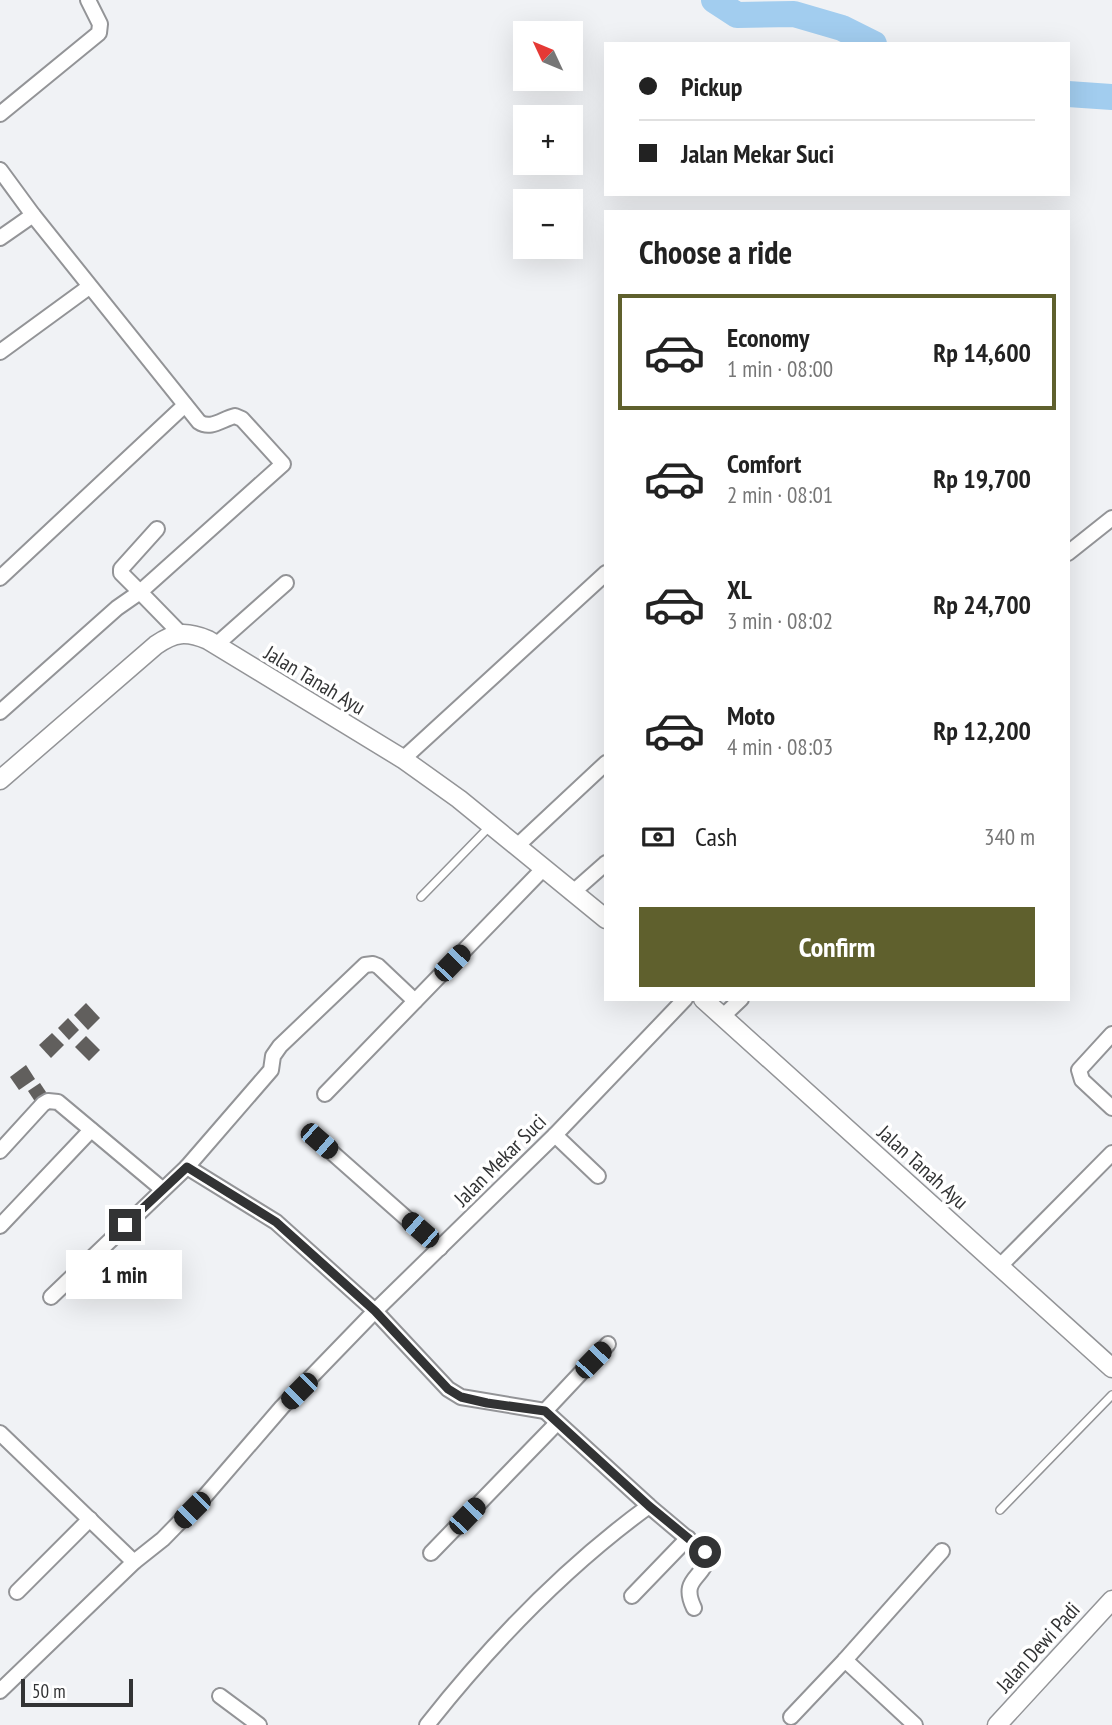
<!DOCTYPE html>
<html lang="en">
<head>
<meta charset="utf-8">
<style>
  :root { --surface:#fff; --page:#f6f6f6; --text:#222; --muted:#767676; --line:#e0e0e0; --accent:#5f602d }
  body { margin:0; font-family:"PT Sans Narrow",sans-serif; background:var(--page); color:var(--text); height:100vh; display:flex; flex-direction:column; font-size:26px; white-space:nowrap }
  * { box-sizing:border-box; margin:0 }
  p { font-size:23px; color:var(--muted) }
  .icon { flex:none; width:38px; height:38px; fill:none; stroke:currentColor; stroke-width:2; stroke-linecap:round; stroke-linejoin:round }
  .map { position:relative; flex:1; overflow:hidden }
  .side { position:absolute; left:604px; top:210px; width:466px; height:791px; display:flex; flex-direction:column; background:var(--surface); border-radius:0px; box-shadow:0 7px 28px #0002 }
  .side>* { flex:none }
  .banner { position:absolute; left:604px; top:42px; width:466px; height:154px; border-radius:0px; box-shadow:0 7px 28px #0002; display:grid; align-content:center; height:154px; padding:0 35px; background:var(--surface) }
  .needle { width:46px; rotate:314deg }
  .controls { position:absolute; left:513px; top:21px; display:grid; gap:14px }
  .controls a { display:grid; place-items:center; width:70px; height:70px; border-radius:0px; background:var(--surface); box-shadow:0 7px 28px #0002; font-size:35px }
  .scale { position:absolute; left:21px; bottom:18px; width:112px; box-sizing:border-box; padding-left:7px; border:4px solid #323334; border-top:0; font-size:19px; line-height:24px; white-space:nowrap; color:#323334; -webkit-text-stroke:5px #fff; paint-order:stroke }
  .end { position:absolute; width:32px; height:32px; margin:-16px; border:9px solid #323334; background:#fff; box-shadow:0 0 0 4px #fff }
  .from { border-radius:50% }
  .bubble { position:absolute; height:49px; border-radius:0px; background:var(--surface); box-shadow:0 7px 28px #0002; font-size:23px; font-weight:600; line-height:49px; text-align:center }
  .car { position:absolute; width:21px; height:42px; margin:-21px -10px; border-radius:9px; box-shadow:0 0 5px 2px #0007; background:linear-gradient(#222 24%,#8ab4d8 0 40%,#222 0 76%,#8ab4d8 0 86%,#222 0) }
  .banner b { display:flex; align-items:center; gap:24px; height:66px; font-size:26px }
  .banner b+b { border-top:2px solid var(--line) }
  .banner i { width:18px; height:18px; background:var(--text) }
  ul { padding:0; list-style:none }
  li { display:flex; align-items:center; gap:21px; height:116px; margin:0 14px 10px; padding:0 21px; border:4px solid transparent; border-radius:0px }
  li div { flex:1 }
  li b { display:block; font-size:26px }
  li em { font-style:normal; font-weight:600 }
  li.active { border-color:var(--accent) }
  li>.icon { width:63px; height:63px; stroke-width:1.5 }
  h2 { padding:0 35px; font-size:32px; line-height:84px }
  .pay { display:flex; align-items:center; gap:18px; height:77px; padding:0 35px; font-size:26px }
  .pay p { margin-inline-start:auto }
  .cta { display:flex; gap:14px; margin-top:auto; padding:14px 35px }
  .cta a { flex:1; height:80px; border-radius:0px; background:var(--accent); color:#fff; font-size:28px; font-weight:600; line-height:80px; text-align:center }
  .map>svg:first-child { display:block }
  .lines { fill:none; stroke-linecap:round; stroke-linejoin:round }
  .river { stroke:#a2cdef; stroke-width:26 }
  .building { fill:#615f5d }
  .service-casing { stroke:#939497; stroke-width:10 }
  .minor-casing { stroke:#939497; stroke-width:18 }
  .tertiary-casing { stroke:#939497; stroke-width:21 }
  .service { stroke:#fff; stroke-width:7 }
  .minor { stroke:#fff; stroke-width:14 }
  .tertiary { stroke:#fff; stroke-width:18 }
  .route { stroke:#323334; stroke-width:9 }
  .labels { text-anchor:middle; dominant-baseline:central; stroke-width:7; stroke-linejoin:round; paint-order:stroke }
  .street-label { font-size:21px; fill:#323334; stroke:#fff }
</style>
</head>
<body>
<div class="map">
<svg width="1112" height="1725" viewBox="0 0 1112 1725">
  <rect width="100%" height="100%" fill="#f0f2f5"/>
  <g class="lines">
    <g class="river">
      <path d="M 714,0 L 737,15 L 794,14 L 842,28 L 874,44"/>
      <path d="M 1068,94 L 1112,97"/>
    </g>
  </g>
  <g class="building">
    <path d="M 86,1003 L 100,1018 L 88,1030 L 74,1015 Z"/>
    <path d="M 68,1018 L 79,1030 L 69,1040 L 58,1028 Z"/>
    <path d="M 52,1033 L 64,1045 L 51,1058 L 39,1045 Z"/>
    <path d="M 86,1036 L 100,1050 L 89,1061 L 75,1047 Z"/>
    <path d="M 26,1065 L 35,1079 L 19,1090 L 10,1077 Z"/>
    <path d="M 40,1083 L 48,1095 L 36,1103 L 28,1091 Z"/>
  </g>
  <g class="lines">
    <defs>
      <g id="service">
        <path d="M 421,897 L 491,825"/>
        <path d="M 1000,1510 L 1112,1395"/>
      </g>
      <g id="minor">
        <path d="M 0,114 L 99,33 L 100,24 L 88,0"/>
        <path d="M 0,170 L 33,215 L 199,422 C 211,430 222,419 235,416 L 242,419 L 283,464 L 140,592 L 121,573 L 121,569 L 157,529"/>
        <path d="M 0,238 L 33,215"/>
        <path d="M 0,352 L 89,287"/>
        <path d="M 1068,553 L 1112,518"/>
        <path d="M 0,578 L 185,405"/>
        <path d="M 216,645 L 286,583"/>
        <path d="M 0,712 L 117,608 L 140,592 L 180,633"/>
        <path d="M 403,759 L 606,573"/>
        <path d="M 517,846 L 606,763"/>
        <path d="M 572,893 L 606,863"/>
        <path d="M 723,1016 L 741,999"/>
        <path d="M 1112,1034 L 1079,1070 L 1082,1080 L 1112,1108"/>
        <path d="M 325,1094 L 544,868"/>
        <path d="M 555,1135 L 598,1176"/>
        <path d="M 319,1141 L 440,1248"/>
        <path d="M 0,1151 L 43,1104 L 48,1101 L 58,1102 L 162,1189"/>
        <path d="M 187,1167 L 271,1070 L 273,1056 L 280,1046 L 365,965 L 373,964 L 378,966 L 415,1001"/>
        <path d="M 0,1226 L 91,1130"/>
        <path d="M 999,1267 L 1112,1153"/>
        <path d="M 51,1297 L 187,1167 L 276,1222 L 375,1311 L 448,1389 L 461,1397 L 545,1411"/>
        <path d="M 608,1344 L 545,1411 L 649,1506 L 707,1555 C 706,1579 679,1577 694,1608"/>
        <path d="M 0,1433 L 134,1562"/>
        <path d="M 431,1553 L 557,1423"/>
        <path d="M 17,1592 L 90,1519"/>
        <path d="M 632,1596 L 688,1538"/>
        <path d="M 845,1660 L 942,1551"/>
        <path d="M 0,1691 L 134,1562 L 163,1539 L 206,1495 L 282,1407 L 375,1311 L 555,1135 L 685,999"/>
        <path d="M 220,1696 L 259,1725"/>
        <path d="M 791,1717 L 845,1660 L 915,1725"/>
        <path d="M 427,1725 C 492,1643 565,1567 649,1506"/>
      </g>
      <g id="tertiary">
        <path d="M 0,780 L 156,645 C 175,632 186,631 208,640 L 403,759 L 459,799 L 606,919"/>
        <path d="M 703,999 L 1112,1368"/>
        <path d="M 997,1725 L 1112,1600"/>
      </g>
    </defs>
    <use href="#service" class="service-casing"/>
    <use href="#minor" class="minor-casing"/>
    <use href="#tertiary" class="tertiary-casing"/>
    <use href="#service" class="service"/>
    <use href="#minor" class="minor"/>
    <use href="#tertiary" class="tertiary"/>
  </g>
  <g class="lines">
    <path class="route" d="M 125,1225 L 187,1167 L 276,1222 L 375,1311 L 448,1389 L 461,1397 L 487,1403 L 545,1411 L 649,1506 L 705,1552"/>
  </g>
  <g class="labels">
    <g class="street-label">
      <text transform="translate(315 680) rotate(31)">Jalan Tanah Ayu</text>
      <text transform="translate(500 1160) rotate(-45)">Jalan Mekar Suci</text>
      <text transform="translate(923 1167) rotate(42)">Jalan Tanah Ayu</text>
      <text transform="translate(1038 1647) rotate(-48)">Jalan Dewi Padi</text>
    </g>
  </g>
</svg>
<div class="controls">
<a><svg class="needle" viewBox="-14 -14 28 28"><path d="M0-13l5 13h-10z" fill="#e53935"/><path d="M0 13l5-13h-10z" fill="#767676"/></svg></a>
<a>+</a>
<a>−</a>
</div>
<div class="scale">50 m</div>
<i class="end from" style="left:705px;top:1552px"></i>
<i class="end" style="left:125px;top:1225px"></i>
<div class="bubble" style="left:66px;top:1250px;width:116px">1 min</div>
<i class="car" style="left:452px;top:963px;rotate:44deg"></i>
<i class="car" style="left:319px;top:1141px;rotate:131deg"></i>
<i class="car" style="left:420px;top:1230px;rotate:311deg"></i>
<i class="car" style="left:593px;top:1360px;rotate:44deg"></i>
<i class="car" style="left:299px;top:1391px;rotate:225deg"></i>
<i class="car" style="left:192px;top:1510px;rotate:225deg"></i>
<i class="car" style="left:467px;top:1516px;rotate:44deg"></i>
<div class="banner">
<b><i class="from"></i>Pickup</b>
<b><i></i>Jalan Mekar Suci</b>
</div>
<section class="side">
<h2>Choose a ride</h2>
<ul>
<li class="active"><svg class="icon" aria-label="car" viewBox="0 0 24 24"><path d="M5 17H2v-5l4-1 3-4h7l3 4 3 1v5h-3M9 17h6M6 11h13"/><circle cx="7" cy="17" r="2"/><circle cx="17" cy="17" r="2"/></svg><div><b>Economy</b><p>1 min · 08:00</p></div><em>Rp 14,600</em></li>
<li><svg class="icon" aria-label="car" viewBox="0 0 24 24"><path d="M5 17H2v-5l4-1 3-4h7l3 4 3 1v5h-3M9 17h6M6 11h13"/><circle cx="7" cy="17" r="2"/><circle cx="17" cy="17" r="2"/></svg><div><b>Comfort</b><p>2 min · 08:01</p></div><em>Rp 19,700</em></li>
<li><svg class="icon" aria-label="car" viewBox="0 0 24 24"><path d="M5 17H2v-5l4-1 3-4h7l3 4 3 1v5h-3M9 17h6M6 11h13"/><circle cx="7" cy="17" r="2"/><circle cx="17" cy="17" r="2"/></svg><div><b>XL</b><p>3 min · 08:02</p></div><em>Rp 24,700</em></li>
<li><svg class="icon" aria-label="car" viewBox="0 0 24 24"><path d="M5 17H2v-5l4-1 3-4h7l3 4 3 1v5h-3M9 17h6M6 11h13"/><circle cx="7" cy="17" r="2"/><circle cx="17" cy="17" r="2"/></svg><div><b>Moto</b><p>4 min · 08:03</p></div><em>Rp 12,200</em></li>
</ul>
<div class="pay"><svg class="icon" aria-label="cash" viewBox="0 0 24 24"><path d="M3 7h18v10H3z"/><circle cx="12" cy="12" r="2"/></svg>Cash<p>340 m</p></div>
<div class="cta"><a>Confirm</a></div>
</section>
</div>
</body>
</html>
